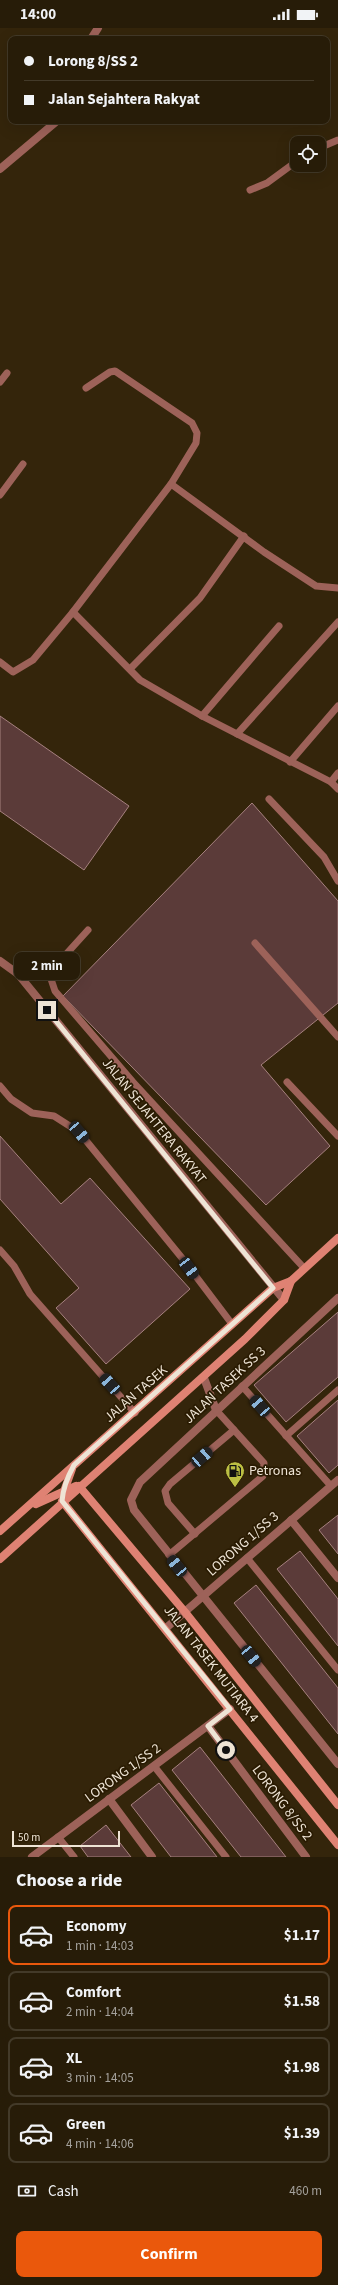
<!DOCTYPE html>
<html lang="en">
<head>
<meta charset="utf-8">
<style>
  :root { --surface:#271c08; --page:#332916; --text:#f1f3f6; --muted:#a4a19c; --line:#433a29; --accent:#ea580c }
  body { margin:0; font-family:"Source Sans 3",sans-serif; background:var(--page); color:var(--text); height:100vh; display:flex; flex-direction:column; font-size:15px; white-space:nowrap }
  * { box-sizing:border-box; margin:0 }
  p { font-size:13px; color:var(--muted) }
  .icon { flex:none; width:22px; height:22px; fill:none; stroke:currentColor; stroke-width:2; stroke-linecap:round; stroke-linejoin:round }
  .map { position:relative; height:1829px; overflow:hidden }
  .drawer { display:flex; flex-direction:column; background:var(--surface); flex:1 }
  .drawer>* { flex:none }
  .hud { position:absolute; left:8px; top:8px; width:322px; height:88px; border-radius:8px; box-shadow:0 4px 16px #0002,0 0 0 1px var(--line); display:grid; align-content:center; height:88px; padding:0 16px; background:var(--surface) }
  .fabs { position:absolute; left:290px; top:108px; display:grid; gap:8px }
  .fabs a { display:grid; place-items:center; width:36px; height:36px; border-radius:8px; background:var(--surface); box-shadow:0 4px 16px #0002,0 0 0 1px var(--line); font-size:20px }
  .scale { position:absolute; left:12px; bottom:10px; width:108px; box-sizing:border-box; padding-left:4px; border:2px solid #eee4d5; border-top:0; font-size:11px; line-height:14px; white-space:nowrap; color:#eee4d5; -webkit-text-stroke:3px #2a1b02; paint-order:stroke }
  .end { position:absolute; width:18px; height:18px; margin:-9px; border:5px solid #eee4d5; background:#111; box-shadow:0 0 0 2px #111 }
  .from { border-radius:50% }
  .bubble { position:absolute; height:28px; border-radius:8px; background:var(--surface); box-shadow:0 4px 16px #0002,0 0 0 1px var(--line); font-size:13px; font-weight:700; line-height:28px; text-align:center }
  .car { position:absolute; width:12px; height:24px; margin:-12px -6px; border-radius:5px; box-shadow:0 0 3px 1px #0007; background:linear-gradient(#222 24%,#8ab4d8 0 40%,#222 0 76%,#8ab4d8 0 86%,#222 0) }
  .hud b { display:flex; align-items:center; gap:14px; height:38px; font-size:15px }
  .hud b+b { border-top:1px solid var(--line) }
  .hud i { width:10px; height:10px; background:var(--text) }
  ul { padding:0; list-style:none }
  li { display:flex; align-items:center; gap:12px; height:60px; margin:0 8px 6px; padding:0 8px; border:2px solid var(--line); border-radius:8px }
  li div { flex:1 }
  li b { display:block; font-size:15px }
  li em { font-style:normal; font-weight:700 }
  li.active { border-color:var(--accent) }
  li>.icon { width:36px; height:36px; stroke-width:1.5 }
  h2 { padding:0 16px; font-size:18px; line-height:48px }
  .pay { display:flex; align-items:center; gap:10px; height:44px; padding:0 16px; font-size:15px }
  .pay p { margin-inline-start:auto }
  .cta { display:flex; gap:8px; margin-top:auto; padding:8px 16px }
  .cta a { flex:1; height:46px; border-radius:8px; background:var(--accent); color:#fff; font-size:16px; font-weight:700; line-height:46px; text-align:center }
  .status { display:flex; justify-content:space-between; align-items:center; height:28px; padding:0 20px; background:var(--surface); direction:ltr }
  .status svg { height:11px; fill:currentColor }
  .map>svg:first-child { display:block }
  .building { fill:#5b3b39; stroke:#a6817f }
  .lines { fill:none; stroke-linecap:round; stroke-linejoin:round }
  .lane { stroke:#9d6259; stroke-width:7 }
  .street { stroke:#9d6259; stroke-width:8 }
  .secondary { stroke:#df8273; stroke-width:8 }
  .route { stroke:#eee4d5; stroke-width:5 }
  .labels { text-anchor:middle; dominant-baseline:central; stroke-width:3.5; stroke-linejoin:round; paint-order:stroke }
  .street-label { font-size:14px; fill:#eee4d5; stroke:#2a1b02 }
  .poi-label { font-size:14px; fill:#eee4d5; stroke:#2a1b02; text-anchor:start }
</style>
</head>
<body>
<div class="status"><b>14:00</b><svg viewBox="0 0 49 12"><path d="M0 12V9h3v3zM5 12V6h3v6zM10 12V3h3v9zM15 12V0h3v12zM26 1h20v11H26zM47 4h2v5h-2z"/></svg></div>
<div class="map">
<svg width="338" height="1829" viewBox="0 0 338 1829">
  <rect width="100%" height="100%" fill="#34250b"/>
  <g class="building">
    <path d="M 0,688 L 129,778 L 84,842 L 0,783 Z"/>
    <path d="M 252,775 L 338,873 L 338,975 L 261,1037 L 330,1118 L 266,1177 L 63,968 Z"/>
    <path d="M 0,1108 L 61,1176 L 90,1150 L 190,1261 L 106,1336 L 56,1280 L 79,1260 L 0,1171 Z"/>
    <path d="M 338,1284 L 338,1349 L 286,1394 L 254,1357 Z"/>
    <path d="M 338,1372 L 338,1437 L 329,1445 L 297,1408 Z"/>
    <path d="M 338,1487 L 338,1526 L 319,1502 Z"/>
    <path d="M 300,1523 L 338,1571 L 338,1618 L 277,1541 Z"/>
    <path d="M 256,1557 L 338,1660 L 338,1706 L 234,1575 Z"/>
    <path d="M 200,1719 L 286,1829 L 241,1829 L 172,1742 Z"/>
    <path d="M 159,1755 L 217,1829 L 171,1829 L 131,1777 Z"/>
    <path d="M 106,1797 L 131,1829 L 88,1829 L 80,1818 Z"/>
  </g>
  <g class="lines">
    <g class="lane">
      <path d="M 319,120 L 338,112"/>
      <path d="M 250,162 L 267,155 L 297,133"/>
      <path d="M 0,354 L 7,345"/>
      <path d="M 171,456 L 264,524 L 316,558 L 338,560"/>
      <path d="M 0,467 L 23,436"/>
      <path d="M 73,584 L 140,652 L 202,688 L 331,754 L 338,761"/>
      <path d="M 0,634 L 13,644 L 33,632 L 73,584 L 171,456 L 196,415 L 197,405 L 192,395 L 115,343 L 110,344 L 86,360"/>
      <path d="M 130,641 L 200,570 L 244,508"/>
      <path d="M 202,688 L 279,598"/>
      <path d="M 237,706 L 338,594"/>
      <path d="M 290,734 L 338,678"/>
      <path d="M 331,754 L 338,745"/>
      <path d="M 269,771 L 324,829 L 338,853"/>
      <path d="M 88,902 L 59,934 L 51,951 L 55,963 L 133,1054 L 304,1240"/>
      <path d="M 255,915 L 338,1009"/>
      <path d="M 287,1054 L 338,1108"/>
      <path d="M 0,1058 L 11,1071 L 32,1085 L 54,1088 L 79,1104 L 182,1230 L 232,1296"/>
      <path d="M 0,1222 L 14,1238 L 30,1266 L 135,1385"/>
      <path d="M 242,1358 L 331,1458"/>
      <path d="M 286,1408 L 338,1362"/>
      <path d="M 195,1506 L 168,1475 L 165,1463 L 170,1456 L 234,1402"/>
      <path d="M 169,1527 L 263,1448 L 264,1435 L 216,1382"/>
      <path d="M 247,1530 L 338,1642"/>
      <path d="M 154,1738 L 226,1829"/>
      <path d="M 58,1809 L 74,1829"/>
    </g>
    <g class="street">
      <path d="M 91,11 L 98,0"/>
      <path d="M 0,141 L 57,93"/>
      <path d="M 0,933 L 18,946 L 284,1272"/>
      <path d="M 338,1270 L 140,1454 L 131,1472 L 134,1482 L 338,1736"/>
      <path d="M 204,1350 L 216,1382"/>
      <path d="M 291,1492 L 338,1550"/>
      <path d="M 166,1600 L 338,1452"/>
      <path d="M 208,1698 L 306,1829"/>
      <path d="M 109,1771 L 152,1829"/>
      <path d="M 32,1829 L 230,1681"/>
    </g>
    <g class="secondary">
      <path d="M 79,1458 L 185,1584 L 338,1777"/>
      <path d="M 63,1466 L 72,1441"/>
      <path d="M 62,1473 L 338,1817"/>
      <path d="M 36,1476 L 76,1458"/>
      <path d="M 0,1503 L 273,1260 L 291,1253 L 338,1210"/>
      <path d="M 0,1531 L 245,1311 L 284,1272 L 291,1253"/>
    </g>
  </g>
  <g class="lines">
    <path class="route" d="M 47,982 L 273,1260 L 74,1437 C 68,1448 63,1459 62,1473 L 230,1681 L 208,1698 L 226,1722"/>
  </g>
  <defs>
    <symbol id="fuel-pin" viewBox="-11 -11 22 30"><path d="M0 17L-7.5 6A9.5 9.5 0 1 1 7.5 6Z" fill="#bcbf43" stroke="#2a1b02"/><path d="M-5.5-6h7V0h2V4h1.3V-2.5L3-4.5l.8-.8L6-3V5H2.5V1h-1V6h-7ZM-4.2-4.7v3.2H.2V-4.7Z" fill="#111"/></symbol>
  </defs>
  <g fill-rule="evenodd">
    <use href="#fuel-pin" x="224" y="1432" width="22" height="30"/>
  </g>
  <g class="labels">
    <g class="street-label">
      <text transform="translate(154 1093) rotate(51)">JALAN SEJAHTERA RAKYAT</text>
      <text transform="translate(225 1357) rotate(-43)">JALAN TASEK SS 3</text>
      <text transform="translate(136 1366) rotate(-41)">JALAN TASEK</text>
      <text transform="translate(243 1516) rotate(-41)">LORONG 1/SS 3</text>
      <text transform="translate(211 1636) rotate(52)">JALAN TASEK MUTIARA 4</text>
      <text transform="translate(123 1745) rotate(-36)">LORONG 1/SS 2</text>
      <text transform="translate(282 1775) rotate(53)">LORONG 8/SS 2</text>
    </g>
    <g class="poi-label">
      <text x="249" y="1443">Petronas</text>
    </g>
  </g>
</svg>
<div class="fabs">
<a><svg class="icon" aria-label="locate" viewBox="0 0 24 24"><circle cx="12" cy="12" r="6"/><path d="M12 2v4M12 18v4M2 12h4M18 12h4"/></svg></a>
</div>
<div class="scale">50 m</div>
<i class="end from" style="left:226px;top:1722px"></i>
<i class="end" style="left:47px;top:982px"></i>
<div class="bubble" style="left:14px;top:924px;width:66px">2 min</div>
<i class="car" style="left:79px;top:1104px;rotate:140deg"></i>
<i class="car" style="left:189px;top:1240px;rotate:143deg"></i>
<i class="car" style="left:110px;top:1356px;rotate:318deg"></i>
<i class="car" style="left:260px;top:1378px;rotate:319deg"></i>
<i class="car" style="left:202px;top:1429px;rotate:49deg"></i>
<i class="car" style="left:177px;top:1538px;rotate:321deg"></i>
<i class="car" style="left:251px;top:1628px;rotate:141deg"></i>
<div class="hud">
<b><i class="from"></i>Lorong 8/SS 2</b>
<b><i></i>Jalan Sejahtera Rakyat</b>
</div>
</div>
<section class="drawer">
<h2>Choose a ride</h2>
<ul>
<li class="active"><svg class="icon" aria-label="car" viewBox="0 0 24 24"><path d="M5 17H2v-5l4-1 3-4h7l3 4 3 1v5h-3M9 17h6M6 11h13"/><circle cx="7" cy="17" r="2"/><circle cx="17" cy="17" r="2"/></svg><div><b>Economy</b><p>1 min · 14:03</p></div><em>$1.17</em></li>
<li><svg class="icon" aria-label="car" viewBox="0 0 24 24"><path d="M5 17H2v-5l4-1 3-4h7l3 4 3 1v5h-3M9 17h6M6 11h13"/><circle cx="7" cy="17" r="2"/><circle cx="17" cy="17" r="2"/></svg><div><b>Comfort</b><p>2 min · 14:04</p></div><em>$1.58</em></li>
<li><svg class="icon" aria-label="car" viewBox="0 0 24 24"><path d="M5 17H2v-5l4-1 3-4h7l3 4 3 1v5h-3M9 17h6M6 11h13"/><circle cx="7" cy="17" r="2"/><circle cx="17" cy="17" r="2"/></svg><div><b>XL</b><p>3 min · 14:05</p></div><em>$1.98</em></li>
<li><svg class="icon" aria-label="car" viewBox="0 0 24 24"><path d="M5 17H2v-5l4-1 3-4h7l3 4 3 1v5h-3M9 17h6M6 11h13"/><circle cx="7" cy="17" r="2"/><circle cx="17" cy="17" r="2"/></svg><div><b>Green</b><p>4 min · 14:06</p></div><em>$1.39</em></li>
</ul>
<div class="pay"><svg class="icon" aria-label="cash" viewBox="0 0 24 24"><path d="M3 7h18v10H3z"/><circle cx="12" cy="12" r="2"/></svg>Cash<p>460 m</p></div>
<div class="cta"><a>Confirm</a></div>
</section>
</body>
</html>
